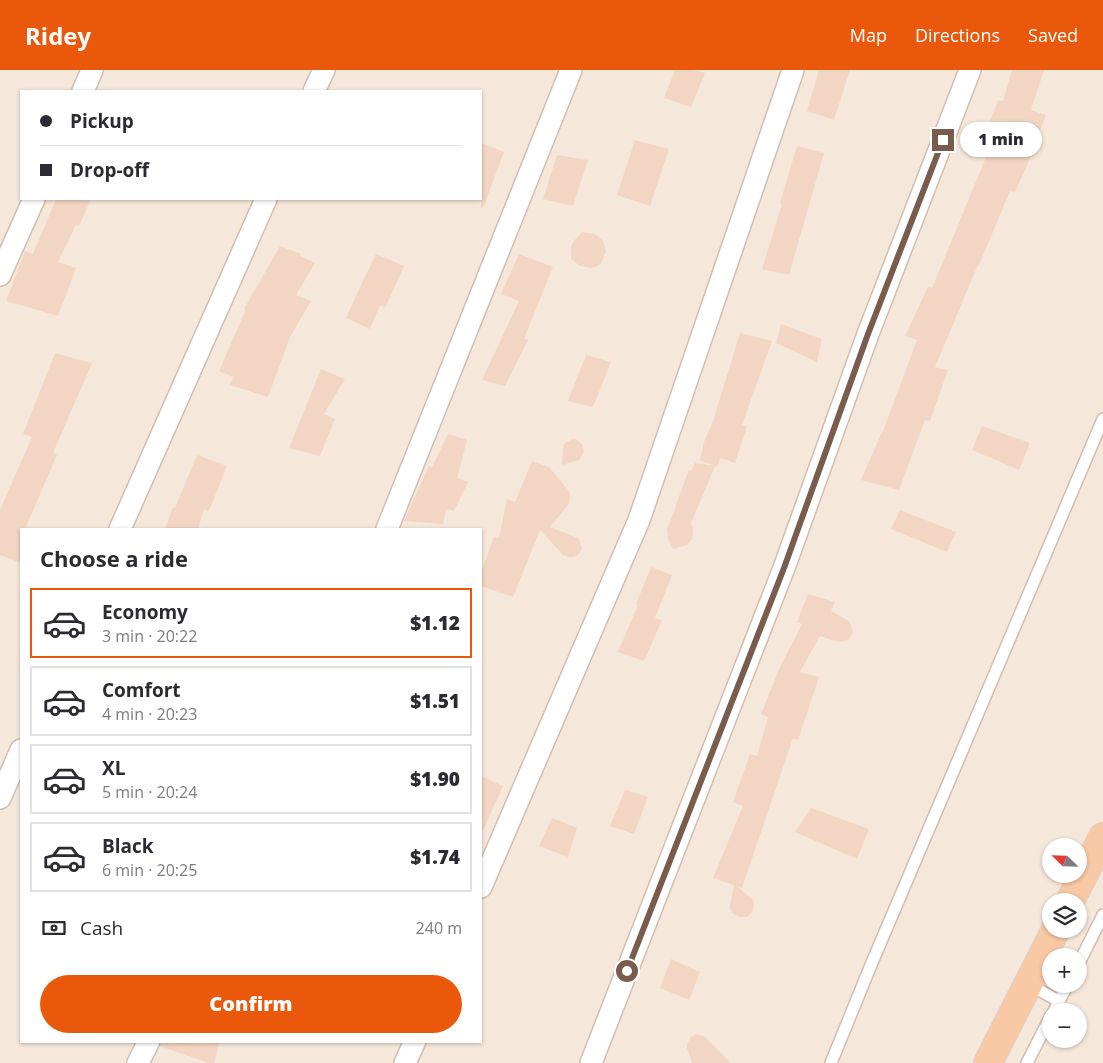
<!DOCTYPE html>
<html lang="en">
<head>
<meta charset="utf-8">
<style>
  :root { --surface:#fff; --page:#f2f2f3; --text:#2b2b33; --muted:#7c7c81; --line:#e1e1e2; --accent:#ea580c }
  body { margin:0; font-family:"Open Sans",sans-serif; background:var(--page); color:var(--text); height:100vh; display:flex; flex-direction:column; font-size:19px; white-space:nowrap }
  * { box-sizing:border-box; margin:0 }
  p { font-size:16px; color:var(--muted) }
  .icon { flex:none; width:28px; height:28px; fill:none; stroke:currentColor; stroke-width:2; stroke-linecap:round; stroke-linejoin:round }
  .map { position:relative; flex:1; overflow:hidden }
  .panel { position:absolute; left:20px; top:458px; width:462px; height:515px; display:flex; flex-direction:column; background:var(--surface); border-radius:0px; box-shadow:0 1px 4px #0004 }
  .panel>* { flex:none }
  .hud { position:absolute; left:20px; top:20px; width:462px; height:110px; border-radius:0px; box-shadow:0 1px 4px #0004; display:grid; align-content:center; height:110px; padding:0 20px; background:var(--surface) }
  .needle { width:32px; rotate:293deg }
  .tools { position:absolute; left:1042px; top:768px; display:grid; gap:10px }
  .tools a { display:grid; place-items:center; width:45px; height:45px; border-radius:50%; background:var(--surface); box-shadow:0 1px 4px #0004; font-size:25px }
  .end { position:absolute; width:22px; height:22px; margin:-11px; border:6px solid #7a5c4d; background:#fff; box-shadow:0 0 0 2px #fff }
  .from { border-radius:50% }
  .bubble { position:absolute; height:35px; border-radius:18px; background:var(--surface); box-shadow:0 1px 4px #0004; font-size:16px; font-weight:800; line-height:35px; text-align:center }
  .hud b { display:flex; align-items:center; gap:18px; height:48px; font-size:19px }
  .hud b+b { border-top:1px solid var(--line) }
  .hud i { width:12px; height:12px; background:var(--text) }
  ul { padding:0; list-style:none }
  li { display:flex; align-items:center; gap:15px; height:70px; margin:0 10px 8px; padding:0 10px; border:2px solid var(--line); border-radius:0px }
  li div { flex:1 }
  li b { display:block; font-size:19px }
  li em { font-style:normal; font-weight:800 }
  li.selected { border-color:var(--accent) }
  li>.icon { width:45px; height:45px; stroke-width:1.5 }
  h2 { padding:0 20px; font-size:22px; line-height:60px }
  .pay { display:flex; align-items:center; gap:12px; height:55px; padding:0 20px; font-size:19px }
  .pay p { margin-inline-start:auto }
  .cta { display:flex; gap:10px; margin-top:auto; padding:10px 20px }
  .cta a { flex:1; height:58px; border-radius:30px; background:var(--accent); color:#fff; font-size:20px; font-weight:800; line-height:58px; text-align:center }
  header { display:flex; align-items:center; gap:30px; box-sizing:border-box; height:70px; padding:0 25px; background:var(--accent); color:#fff }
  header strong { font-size:24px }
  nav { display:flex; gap:28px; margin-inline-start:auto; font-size:18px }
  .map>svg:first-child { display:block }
  .residential { fill:#f5e8da; fill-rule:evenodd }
  .building { fill:#f3d5c3 }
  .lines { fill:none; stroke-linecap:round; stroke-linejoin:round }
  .service-casing { stroke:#d1beb0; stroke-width:14 }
  .minor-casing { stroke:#d1beb0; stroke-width:24 }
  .trunk-casing { stroke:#dad1cd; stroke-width:30 }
  .service { stroke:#fff; stroke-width:11 }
  .minor { stroke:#fff; stroke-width:21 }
  .trunk { stroke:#f9c8a4; stroke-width:28 }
  .route { stroke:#7a5c4d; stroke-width:6 }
</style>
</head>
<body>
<header>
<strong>Ridey</strong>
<nav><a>Map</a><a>Directions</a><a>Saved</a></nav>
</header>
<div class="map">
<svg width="1103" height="993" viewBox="0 0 1103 993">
  <rect width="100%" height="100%" fill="#fdf6ec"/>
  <path class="residential" d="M 0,0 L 1103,0 L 1103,993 L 0,993 ZM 21,21 L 481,21 L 481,129 L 21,129 ZM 21,459 L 481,459 L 481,971 L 21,971 ZM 1051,776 L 1079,776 L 1079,804 L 1051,804 ZM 1051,831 L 1079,831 L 1079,859 L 1051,859 ZM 1051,886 L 1079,886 L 1079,914 L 1051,914 ZM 1051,941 L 1079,941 L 1079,969 L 1051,969 Z"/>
  <g class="building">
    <path d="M 675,0 L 692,0 L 705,3 L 691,37 L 664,28 Z"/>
    <path d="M 819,0 L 850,0 L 834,50 L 807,41 Z"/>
    <path d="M 1012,0 L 1044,0 L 1031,40 L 1046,45 L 1026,98 L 1015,122 L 1010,121 L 979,195 L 978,195 L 935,297 L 948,300 L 930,351 L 925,350 L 899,420 L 861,410 L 881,364 L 882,364 L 917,270 L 905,266 L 928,217 L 932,218 L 989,80 L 980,78 L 998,30 L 1003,31 Z"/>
    <path d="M 635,70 L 669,79 L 650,136 L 617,125 Z"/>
    <path d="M 481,73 L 504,82 L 483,138 L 481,137 Z"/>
    <path d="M 797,76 L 824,83 L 789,205 L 762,199 L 782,134 L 780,133 Z"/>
    <path d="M 557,85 L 588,90 L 573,136 L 543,129 Z"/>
    <path d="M 56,129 L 91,129 L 79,156 L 76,155 L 58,192 L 76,198 L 58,246 L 6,231 L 25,181 L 33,184 Z"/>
    <path d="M 582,162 L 594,164 L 599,167 L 603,171 L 605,177 L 606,182 L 601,193 L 597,196 L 591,198 L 580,196 L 571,189 L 571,176 L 574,171 Z"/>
    <path d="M 280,176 L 301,184 L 300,186 L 315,193 L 296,225 L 311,231 L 290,267 L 268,327 L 230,315 L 233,307 L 219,301 L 246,239 L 244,239 Z"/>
    <path d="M 376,184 L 404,196 L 385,238 L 380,235 L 370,259 L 346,248 L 362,213 Z"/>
    <path d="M 519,184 L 553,197 L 524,269 L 528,270 L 505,316 L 482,310 L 519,231 L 501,224 Z"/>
    <path d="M 781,254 L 822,269 L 817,292 L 776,273 Z"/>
    <path d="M 740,263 L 772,271 L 742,355 L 747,356 L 735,393 L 720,388 L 717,397 L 700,390 L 704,372 L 713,351 Z"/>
    <path d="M 55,283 L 92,293 L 53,383 L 57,385 L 25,459 L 21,459 L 21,493 L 0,485 L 0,440 L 32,367 L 23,364 Z"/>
    <path d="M 586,285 L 611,292 L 593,337 L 568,331 Z"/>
    <path d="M 321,299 L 345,309 L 324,344 L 335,349 L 320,386 L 289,378 Z"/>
    <path d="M 982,356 L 1030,373 L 1019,400 L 972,380 Z"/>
    <path d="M 448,364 L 467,370 L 457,408 L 468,412 L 454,441 L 446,439 L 443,454 L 404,451 L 429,396 L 432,397 Z"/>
    <path d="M 573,369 L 577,370 L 582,374 L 584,381 L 583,384 L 579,390 L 562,395 L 563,378 L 564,374 L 566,372 Z"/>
    <path d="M 197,385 L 227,396 L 209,441 L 204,439 L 198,459 L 165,459 L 173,437 L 175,438 Z"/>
    <path d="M 532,391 L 549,397 L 569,421 L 570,425 L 569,434 L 550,457 L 578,468 L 580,471 L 582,479 L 578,485 L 574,487 L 567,487 L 563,485 L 540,460 L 513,527 L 481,516 L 481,503 L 494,467 L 499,468 L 507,429 L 515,432 Z"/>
    <path d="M 695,393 L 715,396 L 691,453 L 693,459 L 693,468 L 687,475 L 673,479 L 668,468 L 667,459 L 676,437 L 675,437 L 689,400 L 691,401 Z"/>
    <path d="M 900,440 L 956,462 L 947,482 L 891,459 Z"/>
    <path d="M 651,497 L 672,505 L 655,548 L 662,550 L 644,591 L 618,582 L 638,535 L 636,534 Z"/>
    <path d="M 808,524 L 835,532 L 831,541 L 849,551 L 851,555 L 853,562 L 849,569 L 842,572 L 838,572 L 820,566 L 800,602 L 819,607 L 798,670 L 793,668 L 742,818 L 737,816 L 753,830 L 754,834 L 753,841 L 747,847 L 739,847 L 732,843 L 730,839 L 730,835 L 734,815 L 713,808 L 743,736 L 733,732 L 750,684 L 757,686 L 768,647 L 761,644 L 780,597 L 802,554 L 797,552 Z"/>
    <path d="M 481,706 L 503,716 L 481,765 Z"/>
    <path d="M 625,720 L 648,727 L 634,764 L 610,756 Z"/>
    <path d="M 811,738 L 869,759 L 857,789 L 795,762 Z"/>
    <path d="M 552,748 L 577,758 L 568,787 L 539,776 Z"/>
    <path d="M 671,889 L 700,902 L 689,930 L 660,918 Z"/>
    <path d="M 696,964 L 705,967 L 731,993 L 692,993 L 687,978 L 687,974 L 691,967 Z"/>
    <path d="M 161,971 L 220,971 L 214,993 L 208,993 L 160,976 Z"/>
  </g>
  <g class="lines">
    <defs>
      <g id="service">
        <path d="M 1079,893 L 1103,845"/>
        <path d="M 1028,914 L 1059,931"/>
        <path d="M 1054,941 L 1068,914"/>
        <path d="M 831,993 L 871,895 L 1103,349"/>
        <path d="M 1027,993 L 1051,946"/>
      </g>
      <g id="minor">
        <path d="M 83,21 L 92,0"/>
        <path d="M 314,21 L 324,0"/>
        <path d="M 0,205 L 34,129"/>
        <path d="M 120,459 L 266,129"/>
        <path d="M 387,459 L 571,0"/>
        <path d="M 0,728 L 21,680"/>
        <path d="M 481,817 L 639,450 L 793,0"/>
        <path d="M 138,993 L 149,971"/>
        <path d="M 405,993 L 415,971"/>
        <path d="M 591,993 L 784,498 L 868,264 L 970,0"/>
      </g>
      <g id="trunk">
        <path d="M 1070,831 L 1103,767"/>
        <path d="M 988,993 L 1056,859"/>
      </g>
    </defs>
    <use href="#service" class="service-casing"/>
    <use href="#minor" class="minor-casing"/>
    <use href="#trunk" class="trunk-casing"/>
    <use href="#service" class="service"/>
    <use href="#minor" class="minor"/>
    <use href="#trunk" class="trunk"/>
  </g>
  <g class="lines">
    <path class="route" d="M 627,901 L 784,498 L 868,264 L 943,70"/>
  </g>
</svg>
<div class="tools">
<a><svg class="needle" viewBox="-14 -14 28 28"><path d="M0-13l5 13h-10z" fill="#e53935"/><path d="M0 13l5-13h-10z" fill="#7c7c81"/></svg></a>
<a><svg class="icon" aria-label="layers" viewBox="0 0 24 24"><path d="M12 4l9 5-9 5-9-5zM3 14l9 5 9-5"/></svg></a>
<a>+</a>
<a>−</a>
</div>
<i class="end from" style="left:627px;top:901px"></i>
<i class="end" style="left:943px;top:70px"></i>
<div class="bubble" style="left:960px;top:52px;width:82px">1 min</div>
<div class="hud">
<b><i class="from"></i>Pickup</b>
<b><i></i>Drop-off</b>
</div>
<section class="panel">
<h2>Choose a ride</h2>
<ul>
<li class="selected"><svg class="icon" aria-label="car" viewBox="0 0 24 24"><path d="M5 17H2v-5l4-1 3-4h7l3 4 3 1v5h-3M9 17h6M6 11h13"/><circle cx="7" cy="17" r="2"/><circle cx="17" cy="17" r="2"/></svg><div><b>Economy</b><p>3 min · 20:22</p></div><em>$1.12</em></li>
<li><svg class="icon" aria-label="car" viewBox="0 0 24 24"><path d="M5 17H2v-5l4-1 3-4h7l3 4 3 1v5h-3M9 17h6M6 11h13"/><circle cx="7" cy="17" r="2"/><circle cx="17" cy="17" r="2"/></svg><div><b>Comfort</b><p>4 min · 20:23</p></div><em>$1.51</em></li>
<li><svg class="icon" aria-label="car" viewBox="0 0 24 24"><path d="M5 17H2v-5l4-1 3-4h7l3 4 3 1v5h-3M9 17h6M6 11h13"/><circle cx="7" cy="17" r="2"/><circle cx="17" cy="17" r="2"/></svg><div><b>XL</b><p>5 min · 20:24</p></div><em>$1.90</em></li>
<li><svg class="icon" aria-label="car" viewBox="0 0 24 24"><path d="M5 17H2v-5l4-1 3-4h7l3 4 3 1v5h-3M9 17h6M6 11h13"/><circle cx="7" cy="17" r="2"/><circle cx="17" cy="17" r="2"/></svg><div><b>Black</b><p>6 min · 20:25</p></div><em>$1.74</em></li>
</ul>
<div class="pay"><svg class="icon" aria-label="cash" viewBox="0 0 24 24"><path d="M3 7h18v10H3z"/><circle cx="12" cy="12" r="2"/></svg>Cash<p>240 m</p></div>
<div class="cta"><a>Confirm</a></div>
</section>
</div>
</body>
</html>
